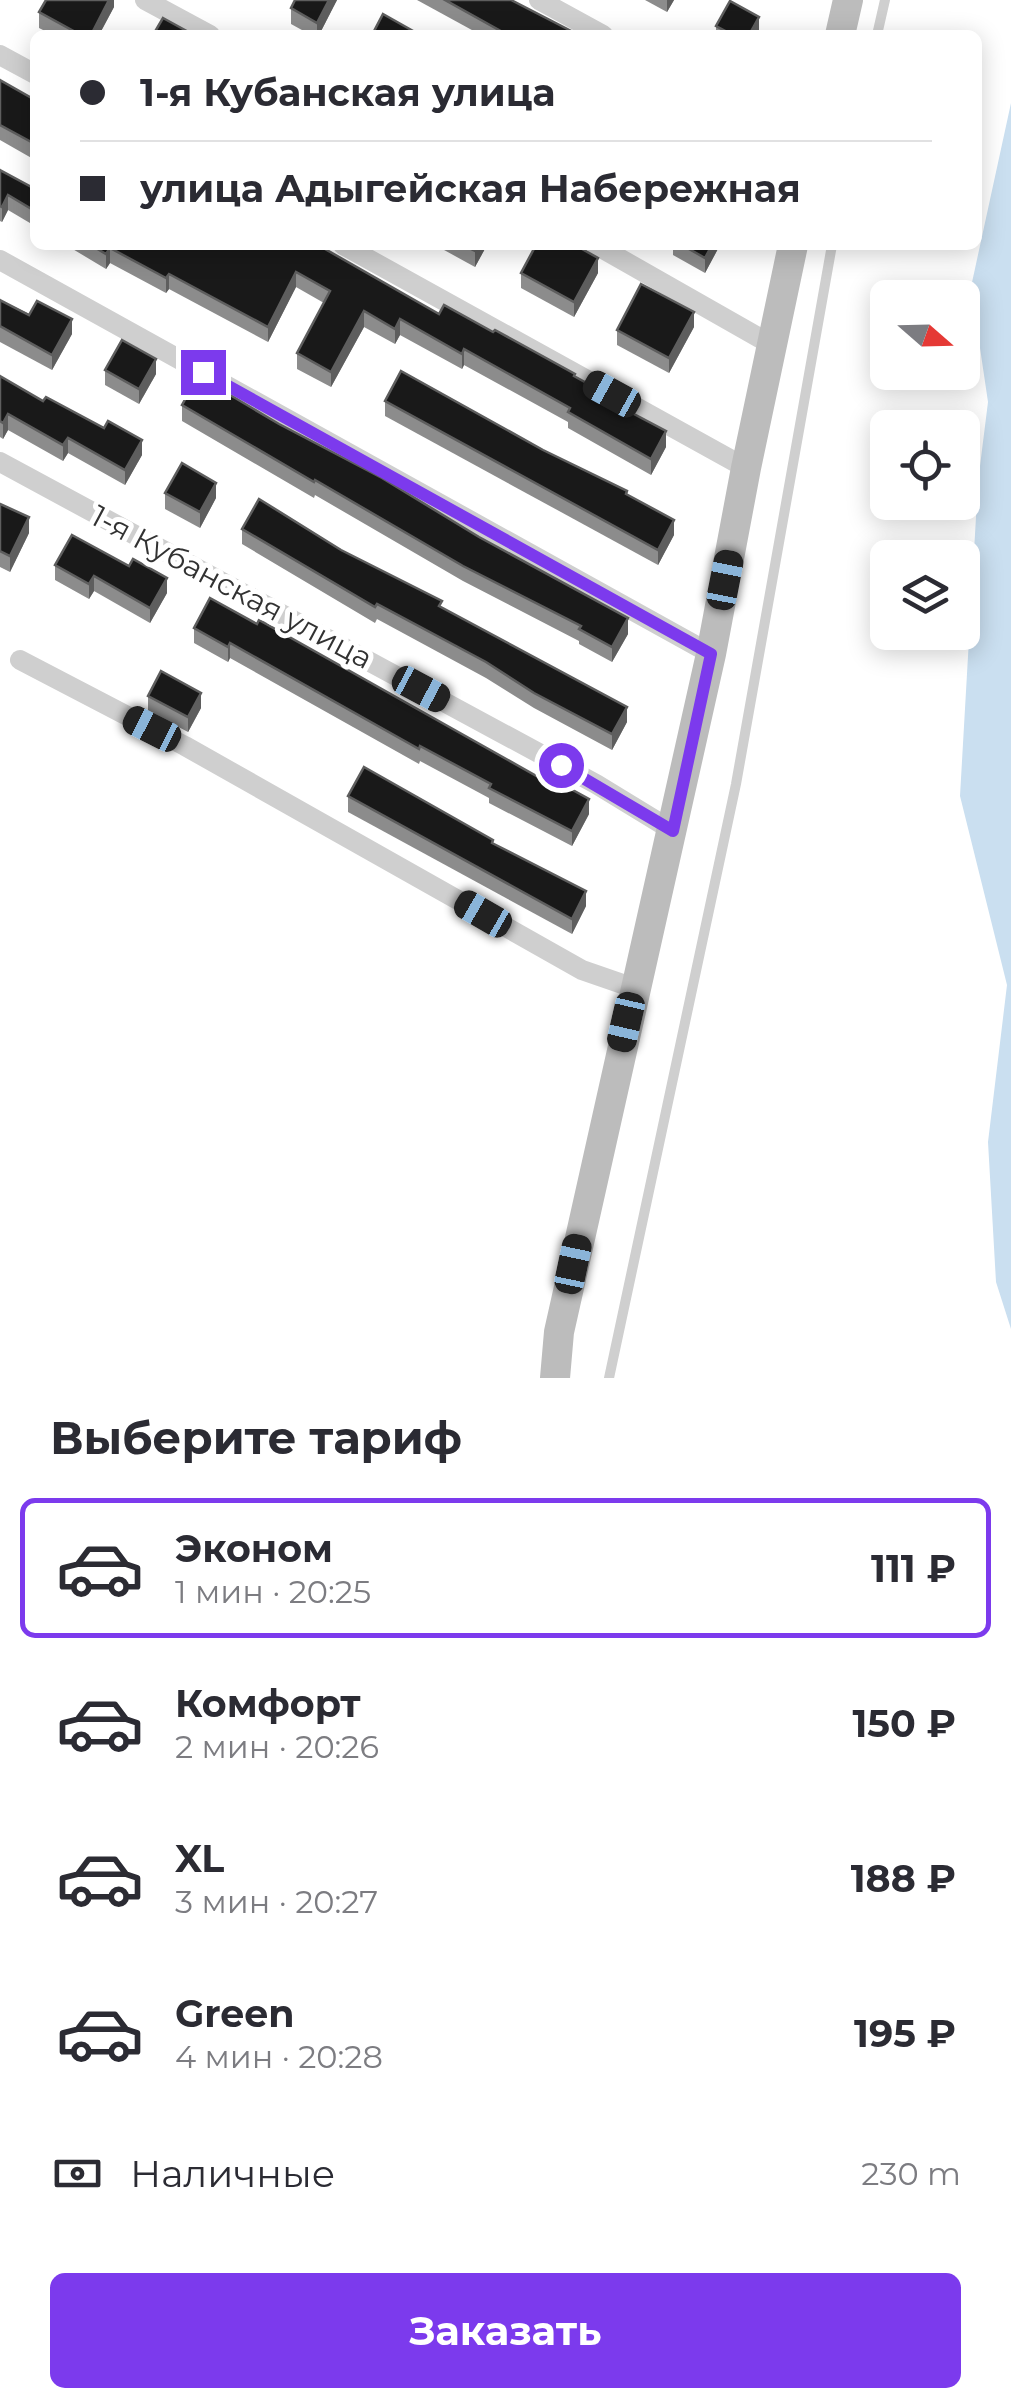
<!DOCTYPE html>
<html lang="ru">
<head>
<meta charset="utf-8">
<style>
  :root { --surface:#fff; --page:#f7f7f7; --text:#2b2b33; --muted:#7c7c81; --line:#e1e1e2; --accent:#7c3aed }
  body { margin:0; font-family:Montserrat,sans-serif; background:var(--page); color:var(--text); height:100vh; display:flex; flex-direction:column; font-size:38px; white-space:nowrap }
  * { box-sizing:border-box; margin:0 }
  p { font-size:32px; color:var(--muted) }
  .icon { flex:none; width:55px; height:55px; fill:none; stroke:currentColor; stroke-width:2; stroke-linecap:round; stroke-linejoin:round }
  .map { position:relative; height:1378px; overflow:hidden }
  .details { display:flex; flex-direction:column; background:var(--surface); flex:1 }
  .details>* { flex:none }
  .hud { position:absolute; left:30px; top:30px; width:952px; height:220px; border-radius:15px; box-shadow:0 5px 25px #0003; display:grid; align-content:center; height:220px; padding:0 50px; background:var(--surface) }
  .needle { width:65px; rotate:110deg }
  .controls { position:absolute; left:870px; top:280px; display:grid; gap:20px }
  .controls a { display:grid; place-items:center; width:110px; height:110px; border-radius:15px; background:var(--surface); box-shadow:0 5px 25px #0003; font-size:50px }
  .end { position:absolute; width:45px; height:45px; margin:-22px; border:12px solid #7c3aed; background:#fff; box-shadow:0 0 0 5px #fff }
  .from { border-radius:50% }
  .car { position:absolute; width:30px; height:60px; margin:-30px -15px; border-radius:12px; box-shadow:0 0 8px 2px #0007; background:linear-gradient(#222 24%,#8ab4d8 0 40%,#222 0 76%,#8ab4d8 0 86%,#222 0) }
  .hud b { display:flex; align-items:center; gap:35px; height:95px; font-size:38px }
  .hud b+b { border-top:2px solid var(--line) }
  .hud i { width:25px; height:25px; background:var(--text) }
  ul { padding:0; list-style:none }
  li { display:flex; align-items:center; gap:30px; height:140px; margin:0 20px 15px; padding:0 30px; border:5px solid transparent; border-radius:15px }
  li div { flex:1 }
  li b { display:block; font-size:38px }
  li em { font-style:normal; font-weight:700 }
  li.selected { border-color:var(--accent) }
  li>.icon { width:90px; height:90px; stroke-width:1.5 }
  h2 { padding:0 50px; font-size:45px; line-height:120px }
  .pay { display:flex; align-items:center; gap:25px; height:110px; padding:0 50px; font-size:38px }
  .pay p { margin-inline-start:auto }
  .button { display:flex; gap:20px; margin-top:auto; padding:20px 50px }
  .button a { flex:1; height:115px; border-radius:15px; background:var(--accent); color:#fff; font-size:40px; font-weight:700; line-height:115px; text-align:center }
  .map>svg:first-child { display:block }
  .water { fill:#cadff0 }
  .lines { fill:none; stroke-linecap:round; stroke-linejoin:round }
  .lane { stroke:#cfcfcf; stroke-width:10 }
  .street { stroke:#cfcfcf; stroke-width:20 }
  .secondary { stroke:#bcbcbc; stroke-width:30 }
  .wall { fill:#8c8c8c }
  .shaded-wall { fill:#5e5e5e }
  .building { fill:#191919; stroke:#5e5e5e; stroke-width:2.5 }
  .route { stroke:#7c3aed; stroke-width:12 }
  .labels { text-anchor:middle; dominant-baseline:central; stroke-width:10; stroke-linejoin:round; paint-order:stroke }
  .street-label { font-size:30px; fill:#323232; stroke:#fff }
</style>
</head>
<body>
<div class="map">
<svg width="1011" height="1378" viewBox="0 0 1011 1378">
  <rect width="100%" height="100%" fill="#fff"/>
  <path class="water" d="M 1011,103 L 1011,1329 L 996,1282 L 988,1142 L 1007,985 L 960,796 L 978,482 L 988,402 L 971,287 Z"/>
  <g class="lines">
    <g class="lane">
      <path d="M 877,35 L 885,0"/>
      <path d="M 609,1378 L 736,784 L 832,245"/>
    </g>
    <g class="street">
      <path d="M 145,0 L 210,35"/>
      <path d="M 539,0 L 603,35"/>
      <path d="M 0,55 L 35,74"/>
      <path d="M 343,245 L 746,468"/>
      <path d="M 596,245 L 772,345"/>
      <path d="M 0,260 L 711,654"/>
      <path d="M 0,462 L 596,784 L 673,831"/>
      <path d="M 20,660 L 185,746 L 582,970 L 634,988"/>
    </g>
    <g class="secondary">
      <path d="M 840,35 L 848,0"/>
      <path d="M 555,1378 L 559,1332 L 711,654 L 746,468 L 793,245"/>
    </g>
  </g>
  <g class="wall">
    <path d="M 114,0 L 114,7 L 99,35 L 53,35 L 39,28 L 39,12 Z"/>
    <path d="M 295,0 L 337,0 L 319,35 L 311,35 L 291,24 L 291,8 Z"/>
    <path d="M 417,0 L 511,0 L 579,35 L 481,35 Z"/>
    <path d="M 645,0 L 674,0 L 667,12 Z"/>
    <path d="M 716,26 L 759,32 L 758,35 L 716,35 Z"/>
    <path d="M 0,80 L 35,100 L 35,160 L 0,140 Z"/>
    <path d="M 0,170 L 35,189 L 35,226 L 8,210 L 2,222 L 0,221 Z"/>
    <path d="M 66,245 L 318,245 L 439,314 L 575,377 L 617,405 L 666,447 L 651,475 L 568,428 L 568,422 L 464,365 L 462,369 L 400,335 L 395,344 L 364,327 L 331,387 L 297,369 L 297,353 L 324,303 L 296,287 L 268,342 L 169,289 L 166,293 L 110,263 L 106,269 Z"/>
    <path d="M 435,245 L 487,245 L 475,267 Z"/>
    <path d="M 667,245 L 720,245 L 705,273 L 673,255 L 673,248 Z"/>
    <path d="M 521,273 L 598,273 L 574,317 L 521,288 Z"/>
    <path d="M 0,300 L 72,334 L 52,370 L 0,342 Z"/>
    <path d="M 694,327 L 669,373 L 617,345 L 617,330 Z"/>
    <path d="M 105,370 L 156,374 L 139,404 L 105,385 Z"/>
    <path d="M 0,376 L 43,401 L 142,455 L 125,485 L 68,453 L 63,461 L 8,430 L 3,439 L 0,437 Z"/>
    <path d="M 385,401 L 543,450 L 627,495 L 674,535 L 658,565 L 385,416 Z"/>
    <path d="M 182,405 L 628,634 L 612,662 L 579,644 L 579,641 L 463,581 L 315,495 L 314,498 L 182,421 Z"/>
    <path d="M 165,493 L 216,498 L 200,528 L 165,509 Z"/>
    <path d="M 0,504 L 29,533 L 10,572 L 0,567 Z"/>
    <path d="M 242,529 L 341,550 L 442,608 L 627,722 L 612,750 L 534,708 L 486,678 L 377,619 L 375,623 L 242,544 Z"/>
    <path d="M 55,565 L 167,593 L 150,623 L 94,591 L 89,599 L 55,580 Z"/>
    <path d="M 210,598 L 589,814 L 572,846 L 489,803 L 489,798 L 420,761 L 419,764 L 230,658 L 228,662 L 194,643 L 194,628 Z"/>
    <path d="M 148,696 L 201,708 L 188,732 L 148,711 Z"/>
    <path d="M 348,796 L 493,844 L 586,906 L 572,934 L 348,812 Z"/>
  </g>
  <g class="shaded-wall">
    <path d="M 109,0 L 114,0 L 114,7 L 99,35 L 91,35 Z"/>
    <path d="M 329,0 L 337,0 L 319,35 L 317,35 L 317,23 Z"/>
    <path d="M 667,0 L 674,0 L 667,12 Z"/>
    <path d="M 759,17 L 759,32 L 758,35 L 749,35 Z"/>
    <path d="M 8,195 L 8,210 L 2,222 L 2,207 Z"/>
    <path d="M 479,245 L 487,245 L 475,267 L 475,251 Z"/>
    <path d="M 712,245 L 720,245 L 705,273 L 705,258 Z"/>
    <path d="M 110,248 L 110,263 L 106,269 L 106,254 Z"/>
    <path d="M 598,258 L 598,273 L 574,317 L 574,302 Z"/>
    <path d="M 296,272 L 296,287 L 268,342 L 268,327 Z"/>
    <path d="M 169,274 L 169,289 L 166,293 L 166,278 Z"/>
    <path d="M 364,311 L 364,327 L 331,387 L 331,372 Z"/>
    <path d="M 694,312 L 694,327 L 669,373 L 669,358 Z"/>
    <path d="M 72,319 L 72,334 L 52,370 L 52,355 Z"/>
    <path d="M 400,319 L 400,335 L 395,344 L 395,329 Z"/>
    <path d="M 464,349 L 464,365 L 462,369 L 462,354 Z"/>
    <path d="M 156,359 L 156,374 L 139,404 L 139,389 Z"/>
    <path d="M 8,414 L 8,430 L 3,439 L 3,423 Z"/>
    <path d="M 666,431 L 666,447 L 651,475 L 651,459 Z"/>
    <path d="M 68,438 L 68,453 L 63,461 L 63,445 Z"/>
    <path d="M 142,440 L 142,455 L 125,485 L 125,470 Z"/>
    <path d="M 216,483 L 216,498 L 200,528 L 200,512 Z"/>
    <path d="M 29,517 L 29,533 L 10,572 L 10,556 Z"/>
    <path d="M 674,520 L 674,535 L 658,565 L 658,550 Z"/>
    <path d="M 94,576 L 94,591 L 89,599 L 89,584 Z"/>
    <path d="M 167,578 L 167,593 L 150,623 L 150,608 Z"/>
    <path d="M 628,618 L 628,634 L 612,662 L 612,647 Z"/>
    <path d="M 230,643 L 230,658 L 228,662 L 228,647 Z"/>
    <path d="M 201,693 L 201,708 L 188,732 L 188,717 Z"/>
    <path d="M 627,707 L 627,722 L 612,750 L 612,734 Z"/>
    <path d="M 589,799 L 589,814 L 572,846 L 572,831 Z"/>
    <path d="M 586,891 L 586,906 L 572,934 L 572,919 Z"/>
  </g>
  <g class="building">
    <path d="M 46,0 L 109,0 L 91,35 L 81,35 L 39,12 Z"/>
    <path d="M 295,0 L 329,0 L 317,23 L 291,8 Z"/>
    <path d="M 445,0 L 511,0 L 579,35 L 508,35 Z"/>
    <path d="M 730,1 L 759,17 L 749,35 L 733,35 L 716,26 Z"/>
    <path d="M 383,14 L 413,31 L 411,35 L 372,35 Z"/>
    <path d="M 163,18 L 194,35 L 153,35 Z"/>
    <path d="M 0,80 L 35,100 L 35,144 L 0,125 Z"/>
    <path d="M 0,170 L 35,189 L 35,211 L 8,195 L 2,207 L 0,206 Z"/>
    <path d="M 91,245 L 318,245 L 439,314 L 444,305 L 493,332 L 495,330 L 575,374 L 574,376 L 617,400 L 615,404 L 666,431 L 651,459 L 568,412 L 570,408 L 464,349 L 462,354 L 400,319 L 395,329 L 364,311 L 331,372 L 297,353 L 330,291 L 296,272 L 268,327 L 169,274 L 166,278 L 110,248 L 106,254 Z"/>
    <path d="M 463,245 L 479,245 L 475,251 Z"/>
    <path d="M 536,245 L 575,245 L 598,258 L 574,302 L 521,273 Z"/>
    <path d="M 682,245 L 712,245 L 705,258 Z"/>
    <path d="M 641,284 L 694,312 L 669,358 L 617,330 Z"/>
    <path d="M 0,300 L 29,315 L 37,301 L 72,319 L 52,355 L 0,326 Z"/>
    <path d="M 122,340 L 156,359 L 139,389 L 105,370 Z"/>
    <path d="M 401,371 L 543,450 L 627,491 L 626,494 L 674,520 L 658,550 L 385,401 Z"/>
    <path d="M 0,376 L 43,401 L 46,397 L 104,428 L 108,421 L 142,440 L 125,470 L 68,438 L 63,445 L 8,414 L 3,423 L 0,421 Z"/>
    <path d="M 198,376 L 279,424 L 382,478 L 479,537 L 628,618 L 612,647 L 579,629 L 581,626 L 463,566 L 315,480 L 314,482 L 182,405 Z"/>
    <path d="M 182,463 L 216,483 L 200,512 L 165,493 Z"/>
    <path d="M 259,499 L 341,550 L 442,601 L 439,606 L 627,707 L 612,734 L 534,693 L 486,662 L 377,604 L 375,607 L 242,529 Z"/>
    <path d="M 0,504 L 29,517 L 10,556 L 0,551 Z"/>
    <path d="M 72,535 L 129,566 L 133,559 L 167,578 L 150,608 L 94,576 L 89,584 L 55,565 Z"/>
    <path d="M 210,598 L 257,624 L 259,620 L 556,787 L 558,782 L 589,799 L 572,831 L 489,788 L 491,784 L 420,746 L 419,749 L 230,643 L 228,647 L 194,628 Z"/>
    <path d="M 161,671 L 201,693 L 188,717 L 148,696 Z"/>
    <path d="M 364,767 L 493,840 L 492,843 L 586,891 L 572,919 L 348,796 Z"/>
  </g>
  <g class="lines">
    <path class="route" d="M 203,372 L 711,654 L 673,831 L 561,765"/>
  </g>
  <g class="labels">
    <g class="street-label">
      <text transform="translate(232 587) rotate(28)">1-я Кубанская улица</text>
    </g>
  </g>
</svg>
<div class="controls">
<a><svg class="needle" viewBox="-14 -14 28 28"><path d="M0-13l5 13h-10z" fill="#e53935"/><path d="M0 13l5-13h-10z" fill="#7c7c81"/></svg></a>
<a><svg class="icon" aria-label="locate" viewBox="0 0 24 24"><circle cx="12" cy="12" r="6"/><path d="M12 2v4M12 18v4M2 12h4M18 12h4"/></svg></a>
<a><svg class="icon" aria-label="layers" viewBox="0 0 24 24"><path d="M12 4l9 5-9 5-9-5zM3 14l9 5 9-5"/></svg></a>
</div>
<i class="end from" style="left:561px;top:765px"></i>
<i class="end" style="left:203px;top:372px"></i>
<i class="car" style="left:612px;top:394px;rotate:299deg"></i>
<i class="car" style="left:725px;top:580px;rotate:11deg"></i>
<i class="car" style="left:421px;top:689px;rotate:118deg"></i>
<i class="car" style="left:152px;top:729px;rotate:297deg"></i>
<i class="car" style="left:483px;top:914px;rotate:300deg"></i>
<i class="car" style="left:626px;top:1022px;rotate:193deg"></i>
<i class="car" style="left:573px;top:1264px;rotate:12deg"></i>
<div class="hud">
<b><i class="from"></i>1-я Кубанская улица</b>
<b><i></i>улица Адыгейская Набережная</b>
</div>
</div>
<section class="details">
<h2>Выберите тариф</h2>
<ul>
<li class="selected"><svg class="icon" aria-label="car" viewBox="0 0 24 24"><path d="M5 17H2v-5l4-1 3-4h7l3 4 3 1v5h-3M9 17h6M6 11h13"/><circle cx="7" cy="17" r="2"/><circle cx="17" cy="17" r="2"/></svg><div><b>Эконом</b><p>1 мин · 20:25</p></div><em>111 ₽</em></li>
<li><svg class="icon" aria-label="car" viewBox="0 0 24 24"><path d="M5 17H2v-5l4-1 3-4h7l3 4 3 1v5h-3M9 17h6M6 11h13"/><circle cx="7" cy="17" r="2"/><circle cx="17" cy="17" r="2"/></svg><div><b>Комфорт</b><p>2 мин · 20:26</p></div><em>150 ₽</em></li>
<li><svg class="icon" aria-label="car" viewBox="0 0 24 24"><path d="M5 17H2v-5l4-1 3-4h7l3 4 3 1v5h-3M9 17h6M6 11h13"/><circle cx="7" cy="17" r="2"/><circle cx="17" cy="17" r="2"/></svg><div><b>XL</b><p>3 мин · 20:27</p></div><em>188 ₽</em></li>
<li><svg class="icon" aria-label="car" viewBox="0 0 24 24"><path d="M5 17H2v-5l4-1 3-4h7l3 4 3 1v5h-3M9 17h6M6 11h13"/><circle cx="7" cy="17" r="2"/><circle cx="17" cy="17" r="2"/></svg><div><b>Green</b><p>4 мин · 20:28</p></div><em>195 ₽</em></li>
</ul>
<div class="pay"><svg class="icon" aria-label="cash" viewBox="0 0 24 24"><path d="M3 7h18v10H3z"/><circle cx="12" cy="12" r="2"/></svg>Наличные<p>230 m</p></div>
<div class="button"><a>Заказать</a></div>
</section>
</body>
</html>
